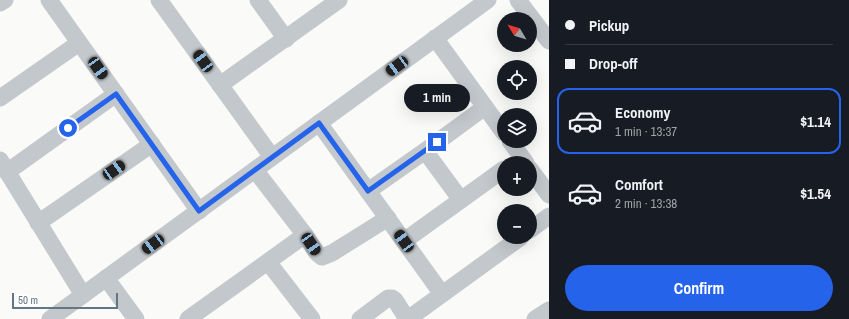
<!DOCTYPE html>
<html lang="en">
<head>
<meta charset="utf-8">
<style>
  :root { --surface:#171b24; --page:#242831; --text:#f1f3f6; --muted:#9ea1a6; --line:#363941; --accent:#2563eb }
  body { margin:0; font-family:"Archivo Narrow",sans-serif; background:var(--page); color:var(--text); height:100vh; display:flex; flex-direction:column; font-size:15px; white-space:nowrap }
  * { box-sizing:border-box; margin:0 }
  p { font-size:13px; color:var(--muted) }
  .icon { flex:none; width:22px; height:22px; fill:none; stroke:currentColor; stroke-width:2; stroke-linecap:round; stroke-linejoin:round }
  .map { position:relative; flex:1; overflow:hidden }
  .sheet { display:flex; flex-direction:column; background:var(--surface); width:300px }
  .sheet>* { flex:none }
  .hud { display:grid; align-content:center; height:88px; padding:0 16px; background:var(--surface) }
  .needle { width:26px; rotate:308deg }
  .fabs { position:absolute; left:497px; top:12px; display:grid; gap:8px }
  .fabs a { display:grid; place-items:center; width:40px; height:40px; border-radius:50%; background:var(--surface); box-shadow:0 4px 16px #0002; font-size:20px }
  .scale { position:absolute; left:12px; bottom:10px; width:106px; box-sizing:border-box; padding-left:4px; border:2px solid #657683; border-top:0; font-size:11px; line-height:14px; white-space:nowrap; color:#657683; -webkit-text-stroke:3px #fff; paint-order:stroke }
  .end { position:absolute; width:18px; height:18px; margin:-9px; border:5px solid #2563eb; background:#fff; box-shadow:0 0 0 2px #fff }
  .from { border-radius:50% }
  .bubble { position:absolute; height:28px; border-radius:14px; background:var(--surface); box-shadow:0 4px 16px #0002; font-size:13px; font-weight:700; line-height:28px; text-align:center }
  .car { position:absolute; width:12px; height:24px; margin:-12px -6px; border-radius:5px; box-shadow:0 0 3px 1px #0007; background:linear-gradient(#222 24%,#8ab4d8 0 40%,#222 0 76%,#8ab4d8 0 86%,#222 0) }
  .hud b { display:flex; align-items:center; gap:14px; height:38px; font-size:15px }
  .hud b+b { border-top:1px solid var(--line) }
  .hud i { width:10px; height:10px; background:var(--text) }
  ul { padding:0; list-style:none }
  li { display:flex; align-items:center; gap:12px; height:66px; margin:0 8px 6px; padding:0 8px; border:2px solid transparent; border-radius:12px }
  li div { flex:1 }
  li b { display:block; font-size:15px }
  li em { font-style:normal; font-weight:700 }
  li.on { border-color:var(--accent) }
  li>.icon { width:36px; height:36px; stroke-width:1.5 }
  .primary-button { display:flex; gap:8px; margin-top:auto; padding:8px 16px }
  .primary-button a { flex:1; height:46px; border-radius:24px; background:var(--accent); color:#fff; font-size:16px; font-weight:700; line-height:46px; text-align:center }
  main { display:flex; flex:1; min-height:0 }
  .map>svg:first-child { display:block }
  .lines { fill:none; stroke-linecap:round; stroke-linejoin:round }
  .street { stroke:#c3c8cc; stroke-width:17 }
  .route { stroke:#2563eb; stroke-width:5 }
</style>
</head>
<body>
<main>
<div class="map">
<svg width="549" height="319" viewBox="0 0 549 319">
  <rect width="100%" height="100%" fill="#fafaf8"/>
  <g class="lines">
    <g class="street">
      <path d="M 49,0 L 199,211"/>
      <path d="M 159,0 L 272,157"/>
      <path d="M 258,0 L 286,39"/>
      <path d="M 518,0 L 549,41"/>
      <path d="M 0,3 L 5,0"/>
      <path d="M 435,38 L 504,133"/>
      <path d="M 220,85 L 339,0"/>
      <path d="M 0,98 L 79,43"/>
      <path d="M 319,123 L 442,294"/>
      <path d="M 510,141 L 526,163"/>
      <path d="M 425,151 L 461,200"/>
      <path d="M 0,160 L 83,295"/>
      <path d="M 530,169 L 549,195"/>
      <path d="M 255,170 L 305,235 L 317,253 L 322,257 L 332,253 L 388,218"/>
      <path d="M 7,172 L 116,94"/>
      <path d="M 368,191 L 425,151 L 485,107"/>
      <path d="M 38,223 L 152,144"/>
      <path d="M 530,230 L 549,216"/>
      <path d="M 404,241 L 504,169"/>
      <path d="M 268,262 L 312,319"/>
      <path d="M 106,278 L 136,319"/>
      <path d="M 50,319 L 488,0"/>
      <path d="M 188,319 L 305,235"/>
      <path d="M 360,319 L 388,298 L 392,298 L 395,300 L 407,319"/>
      <path d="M 408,319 L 521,237"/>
      <path d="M 535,319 L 549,310"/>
    </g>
  </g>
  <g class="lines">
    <path class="route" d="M 68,128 L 116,94 L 199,211 L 319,123 L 368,191 L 437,142"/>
  </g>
</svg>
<div class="fabs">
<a><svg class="needle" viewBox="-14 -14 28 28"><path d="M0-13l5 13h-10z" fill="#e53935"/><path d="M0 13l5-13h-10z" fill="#9ea1a6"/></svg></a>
<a><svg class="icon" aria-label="locate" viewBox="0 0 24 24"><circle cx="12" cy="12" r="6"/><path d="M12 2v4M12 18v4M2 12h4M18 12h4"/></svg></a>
<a><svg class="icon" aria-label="layers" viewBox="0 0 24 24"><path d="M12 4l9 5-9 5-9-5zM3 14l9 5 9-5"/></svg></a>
<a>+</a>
<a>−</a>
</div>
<div class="scale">50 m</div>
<i class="end from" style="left:68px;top:128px"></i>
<i class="end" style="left:437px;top:142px"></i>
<div class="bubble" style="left:404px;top:84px;width:66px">1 min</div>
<i class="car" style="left:203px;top:61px;rotate:324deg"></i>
<i class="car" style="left:397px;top:66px;rotate:234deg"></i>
<i class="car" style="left:98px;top:68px;rotate:145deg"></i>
<i class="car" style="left:114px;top:170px;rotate:55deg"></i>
<i class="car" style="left:404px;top:241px;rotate:324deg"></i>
<i class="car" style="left:153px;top:244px;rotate:234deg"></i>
<i class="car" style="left:311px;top:244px;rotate:146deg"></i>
</div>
<section class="sheet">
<div class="hud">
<b><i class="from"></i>Pickup</b>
<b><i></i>Drop-off</b>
</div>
<ul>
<li class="on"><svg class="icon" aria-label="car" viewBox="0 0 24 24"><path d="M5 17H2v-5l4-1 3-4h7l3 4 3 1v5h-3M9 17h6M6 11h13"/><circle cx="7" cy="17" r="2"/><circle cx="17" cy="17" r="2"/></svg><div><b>Economy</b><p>1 min · 13:37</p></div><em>$1.14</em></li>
<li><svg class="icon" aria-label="car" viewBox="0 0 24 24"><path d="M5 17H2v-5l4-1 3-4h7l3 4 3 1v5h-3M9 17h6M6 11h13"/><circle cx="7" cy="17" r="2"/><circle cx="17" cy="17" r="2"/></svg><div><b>Comfort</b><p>2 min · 13:38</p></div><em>$1.54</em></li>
</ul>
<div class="primary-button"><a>Confirm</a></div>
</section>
</main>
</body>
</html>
